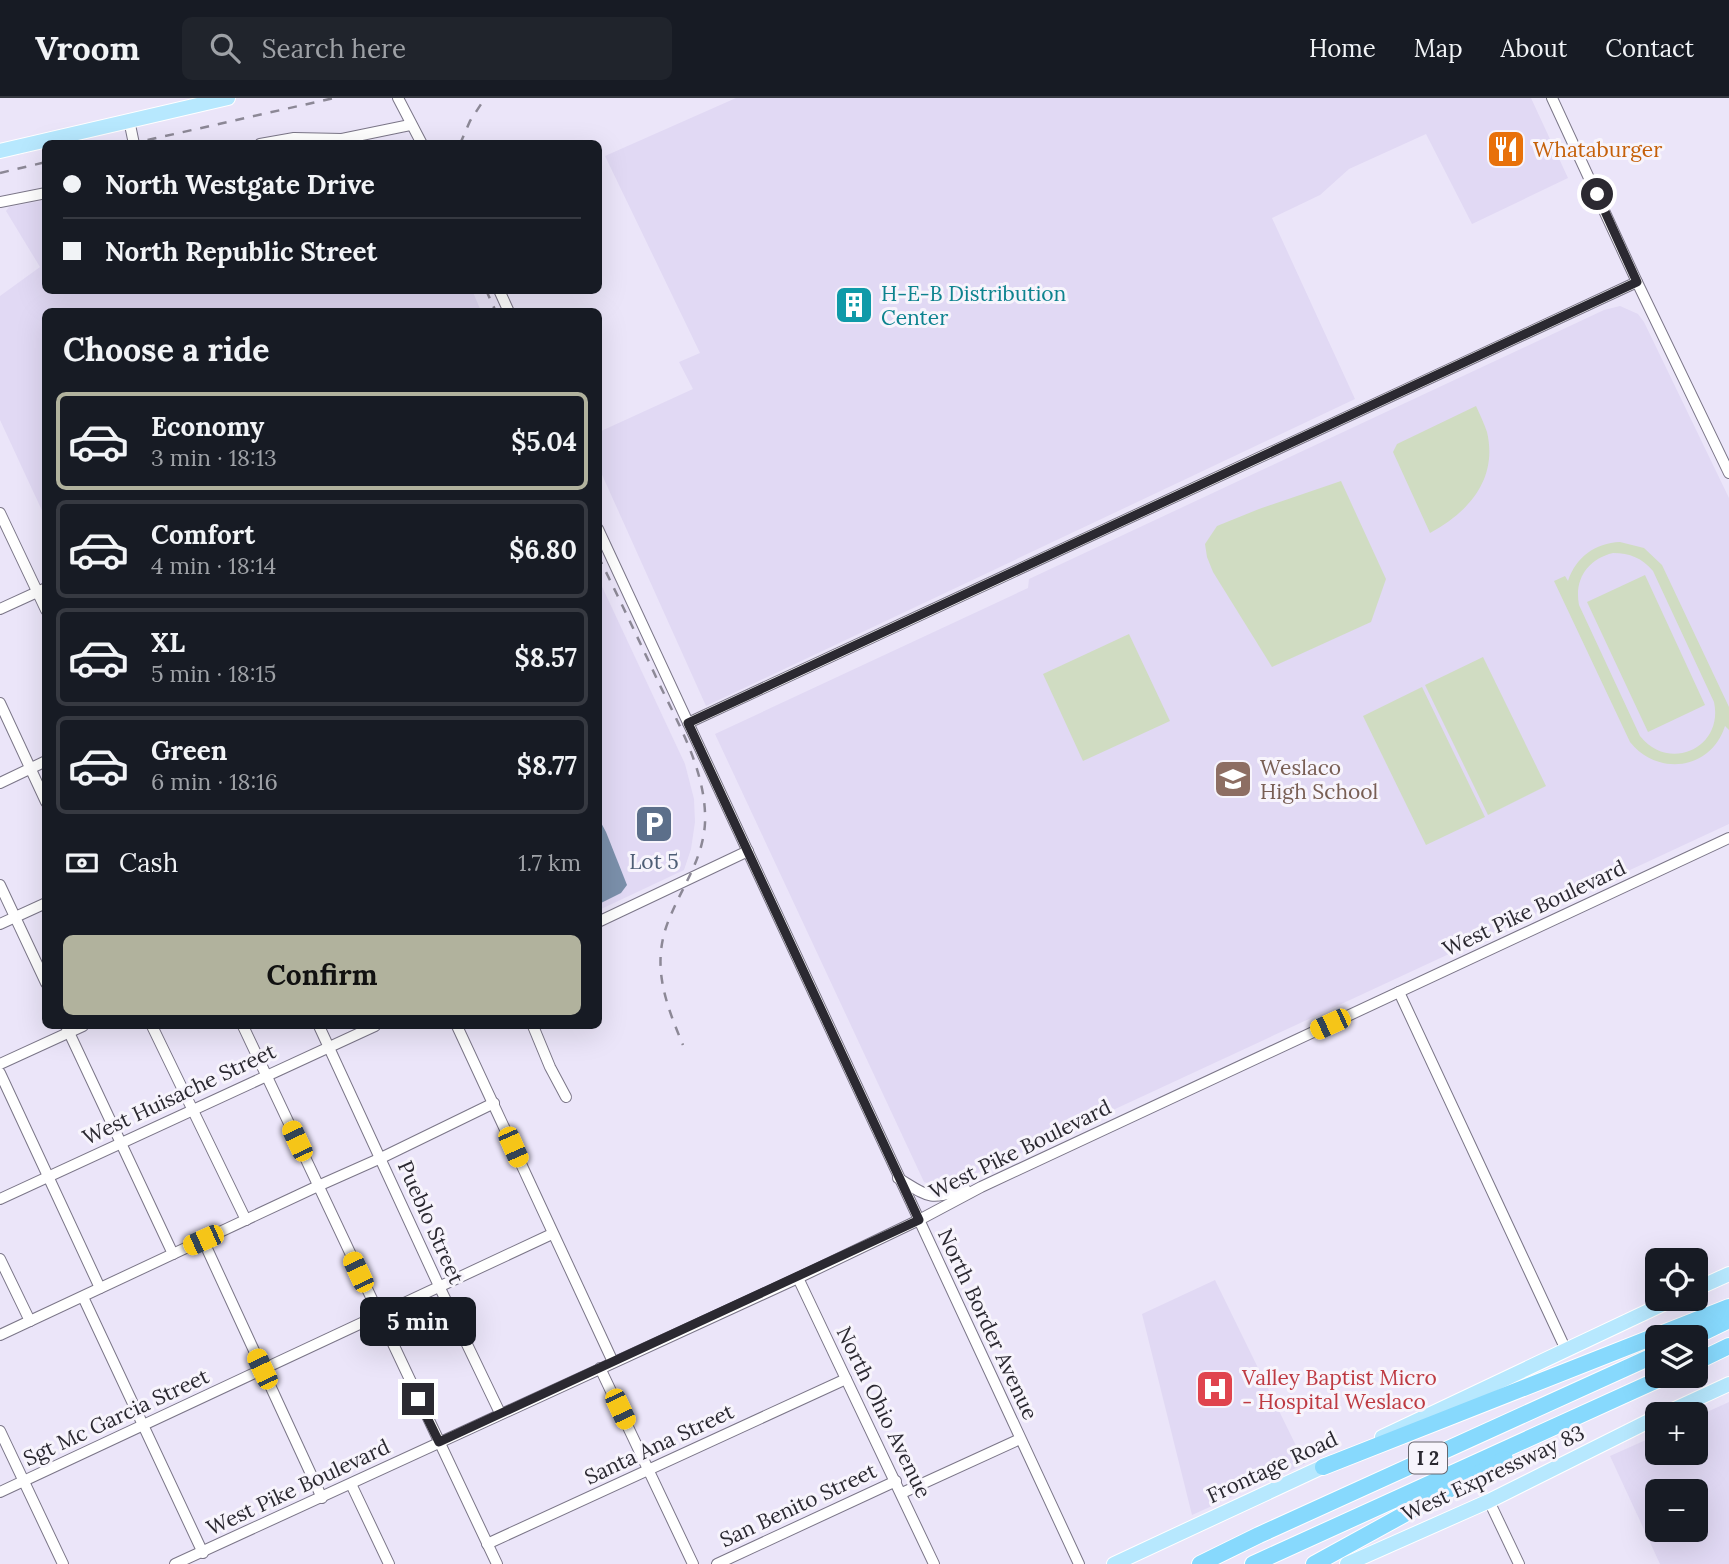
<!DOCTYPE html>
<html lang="en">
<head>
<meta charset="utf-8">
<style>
  :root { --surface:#171b24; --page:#20242c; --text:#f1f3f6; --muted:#9ea1a6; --line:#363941; --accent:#b1b29d }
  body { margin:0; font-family:Lora,serif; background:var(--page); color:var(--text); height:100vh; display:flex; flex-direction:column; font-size:26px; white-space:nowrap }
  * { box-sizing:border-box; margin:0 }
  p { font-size:23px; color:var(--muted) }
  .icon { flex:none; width:38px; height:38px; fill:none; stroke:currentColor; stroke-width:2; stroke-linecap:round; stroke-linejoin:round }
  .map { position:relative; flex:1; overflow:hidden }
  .details { position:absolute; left:42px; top:210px; width:560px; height:721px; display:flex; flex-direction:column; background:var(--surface); border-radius:10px; box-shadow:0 7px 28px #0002 }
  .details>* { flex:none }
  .top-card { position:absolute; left:42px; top:42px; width:560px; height:154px; border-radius:10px; box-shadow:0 7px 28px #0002; display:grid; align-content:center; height:154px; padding:0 21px; background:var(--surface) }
  .controls { position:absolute; left:1645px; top:1150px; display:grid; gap:14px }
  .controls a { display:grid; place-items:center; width:63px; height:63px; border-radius:10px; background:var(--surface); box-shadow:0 7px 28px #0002; font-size:35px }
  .end { position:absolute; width:32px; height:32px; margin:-16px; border:9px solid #2b2931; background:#fff; box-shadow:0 0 0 4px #fff }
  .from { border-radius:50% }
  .bubble { position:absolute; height:49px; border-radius:10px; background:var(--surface); box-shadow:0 7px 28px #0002; font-size:23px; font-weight:800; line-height:49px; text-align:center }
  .car { position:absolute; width:21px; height:42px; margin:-21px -10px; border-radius:9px; box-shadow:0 0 5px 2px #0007; background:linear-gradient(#f5c518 24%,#345 0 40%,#f5c518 0 76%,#345 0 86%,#f5c518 0) }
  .top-card b { display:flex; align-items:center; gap:24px; height:66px; font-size:26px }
  .top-card b+b { border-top:2px solid var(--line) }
  .top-card i { width:18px; height:18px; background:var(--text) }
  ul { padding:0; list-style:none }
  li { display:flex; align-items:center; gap:21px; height:98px; margin:0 14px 10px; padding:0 7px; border:4px solid var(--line); border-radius:10px }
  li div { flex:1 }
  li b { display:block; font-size:26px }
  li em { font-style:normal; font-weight:800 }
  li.current { border-color:var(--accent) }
  li>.icon { width:63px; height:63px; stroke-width:1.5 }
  h2 { padding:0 21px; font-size:32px; line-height:84px }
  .pay { display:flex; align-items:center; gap:18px; height:77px; padding:0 21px; font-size:26px }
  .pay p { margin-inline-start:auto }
  .action { display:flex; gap:14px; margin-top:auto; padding:14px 21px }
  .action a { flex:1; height:80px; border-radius:10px; background:var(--accent); color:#111; font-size:28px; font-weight:800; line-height:80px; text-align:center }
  header { display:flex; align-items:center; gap:42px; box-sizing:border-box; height:98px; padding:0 35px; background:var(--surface); border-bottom:2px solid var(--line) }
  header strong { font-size:33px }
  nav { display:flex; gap:38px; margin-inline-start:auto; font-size:24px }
  .search { width:490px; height:63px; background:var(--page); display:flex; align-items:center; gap:18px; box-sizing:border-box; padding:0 24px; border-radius:10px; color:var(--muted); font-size:26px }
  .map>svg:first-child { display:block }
  .built { fill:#e1d9f4; fill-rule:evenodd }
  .green { fill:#d0dcc2; fill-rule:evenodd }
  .water { fill:#7b90ab }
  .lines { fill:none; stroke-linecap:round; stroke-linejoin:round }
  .minor-casing { stroke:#7b7688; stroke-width:12 }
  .major-casing { stroke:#fff; stroke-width:16 }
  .highway-casing { stroke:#fff; stroke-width:18 }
  .minor { stroke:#fff; stroke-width:10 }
  .major { stroke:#b7e8fe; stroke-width:14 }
  .highway { stroke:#87d9fd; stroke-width:16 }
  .rail { stroke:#8c8896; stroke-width:2.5; stroke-dasharray:9 9; stroke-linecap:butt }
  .route { stroke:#2b2931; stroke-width:9 }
  .labels { text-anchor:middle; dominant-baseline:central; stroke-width:6; stroke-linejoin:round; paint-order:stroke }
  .shield { fill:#f7f4fc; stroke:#68666e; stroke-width:2 }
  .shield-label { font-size:19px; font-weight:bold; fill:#2b2931 }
  .food-label { font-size:21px; fill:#c56008; stroke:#f7f4fc; text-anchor:start }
  .culture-label { font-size:21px; fill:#0d838f; stroke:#f7f4fc; text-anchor:start }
  .education-label { font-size:21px; fill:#785e54; stroke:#f7f4fc; text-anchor:start }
  .service-label { font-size:21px; fill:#4e5e75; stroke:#f7f4fc }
  .street-label { font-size:21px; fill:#2b2931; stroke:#f7f4fc }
  .health-label { font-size:21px; fill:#be3a42; stroke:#f7f4fc; text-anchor:start }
</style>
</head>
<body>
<header>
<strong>Vroom</strong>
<div class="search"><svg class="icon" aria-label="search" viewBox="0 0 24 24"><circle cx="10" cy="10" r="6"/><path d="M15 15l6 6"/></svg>Search here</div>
<nav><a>Home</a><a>Map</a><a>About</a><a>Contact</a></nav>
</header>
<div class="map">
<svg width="1729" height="1466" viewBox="0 0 1729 1466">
  <rect width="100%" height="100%" fill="#ebe5f9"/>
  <g class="built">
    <path d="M 736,0 L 1531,0 L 1568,80 L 1472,126 L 1426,36 L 1349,71 L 1320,97 L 1272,120 L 1355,301 L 706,608 L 599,370 L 599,334 L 693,291 L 679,264 L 700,255 L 605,58 Z"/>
    <path d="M 45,102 L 46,192 L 472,192 L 481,213 L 46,214 L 45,419 L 0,322 L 0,198 L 40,169 L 6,113 L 9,109 Z"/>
    <path d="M 1620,208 L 1638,216 L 1644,224 L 1729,400 L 1729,726 L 945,1090 L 924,1084 L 715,636 L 1028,490 L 1029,481 L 1604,212 Z"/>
    <path d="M 598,480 L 685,666 L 694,701 L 695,724 L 691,751 L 684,772 L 599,812 Z"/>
    <path d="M 1215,1182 L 1305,1366 L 1192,1417 L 1142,1216 Z"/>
    <path d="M 1729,1304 L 1729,1466 L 1660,1466 L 1610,1358 L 1657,1337 L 1657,1354 L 1696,1354 L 1696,1319 ZM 1696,1393 L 1696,1432 L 1657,1432 L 1657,1393 Z"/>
  </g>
  <g class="green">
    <path d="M 1476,308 C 1480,317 1484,325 1487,334 C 1498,381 1469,414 1430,435 L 1393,354 L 1397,346 Z"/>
    <path d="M 1341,383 L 1386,481 L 1371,524 L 1272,569 L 1213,474 L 1207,459 L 1205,446 L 1217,428 L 1259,411 Z"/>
    <path d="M 1620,444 L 1644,450 L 1662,467 L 1729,609 L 1729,632 L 1725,628 C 1711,672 1658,679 1630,644 L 1554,483 L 1565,478 L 1568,483 C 1576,459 1595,445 1620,444 ZM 1613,455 C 1630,455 1642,460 1653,473 L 1714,604 C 1724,650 1669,675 1640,638 L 1579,507 C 1574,481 1588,461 1613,455 Z"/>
    <path d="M 1645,477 L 1705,607 L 1648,634 L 1587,504 Z"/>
    <path d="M 1129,536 L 1170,623 L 1083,663 L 1043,576 Z"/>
    <path d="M 1483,559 L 1546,688 L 1488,717 L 1425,587 Z"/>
    <path d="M 1422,589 L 1485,719 L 1426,747 L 1363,618 Z"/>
  </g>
  <path class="water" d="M 599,721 L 606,734 L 627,787 L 621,795 L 599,806 Z"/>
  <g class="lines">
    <defs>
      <g id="minor">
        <path d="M 398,0 L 422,46"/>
        <path d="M 1552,0 L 1637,184 L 1729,375"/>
        <path d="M 129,22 L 134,46"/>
        <path d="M 260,46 L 294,40 L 342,41 L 410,27"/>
        <path d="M 0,104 L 46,95"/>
        <path d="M 499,192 L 509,214"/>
        <path d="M 0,415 L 46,512"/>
        <path d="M 598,431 L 1079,1466"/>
        <path d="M 0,511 L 46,490"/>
        <path d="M 0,605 L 46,704"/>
        <path d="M 688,625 L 1637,184"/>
        <path d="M 0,685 L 46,663"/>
        <path d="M 0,787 L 46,885"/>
        <path d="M 598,824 L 748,753"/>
        <path d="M 0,826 L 46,805"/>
        <path d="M 1399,894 L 1566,1252"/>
        <path d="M 66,928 L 173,1156"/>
        <path d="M 152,928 L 246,1122"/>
        <path d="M 243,928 L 497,1466"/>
        <path d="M 319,928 L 439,1188 L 500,1315"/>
        <path d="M 457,928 L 613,1264"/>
        <path d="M 533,928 L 550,969 L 566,999"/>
        <path d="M 0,966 L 83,928"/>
        <path d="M 0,975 L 100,1190"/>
        <path d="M 898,1080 C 932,1101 926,1101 966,1092"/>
        <path d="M 0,1101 L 375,928"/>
        <path d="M 203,1142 L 322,1400"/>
        <path d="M 0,1161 L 30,1223"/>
        <path d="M 798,1180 L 934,1466"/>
        <path d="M 83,1199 L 203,1455"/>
        <path d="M 0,1237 L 318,1088 L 381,1060 L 494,1005"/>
        <path d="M 600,1270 L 693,1466"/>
        <path d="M 0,1333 L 63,1466"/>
        <path d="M 351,1386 L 389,1466"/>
        <path d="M 0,1394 L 552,1136"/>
        <path d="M 902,1395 L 1020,1341"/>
        <path d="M 1489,1403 L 1519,1466"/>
        <path d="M 487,1446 L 846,1281"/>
        <path d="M 175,1466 L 798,1180 L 919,1122 L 981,1089 L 1729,740"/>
        <path d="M 717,1466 L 896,1383"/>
      </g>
      <g id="major">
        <path d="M 0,53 L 228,0"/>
        <path d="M 1696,1191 L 1729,1176"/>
        <path d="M 1664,1316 L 1729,1286"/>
        <path d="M 1382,1339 L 1676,1200"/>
        <path d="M 1114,1466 L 1333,1364"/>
        <path d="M 1347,1466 L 1489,1403 L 1657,1319"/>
      </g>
      <g id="highway">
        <path d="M 1694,1239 L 1729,1222"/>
        <path d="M 1696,1264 L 1729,1248"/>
        <path d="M 1323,1369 L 1729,1209"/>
        <path d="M 1200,1466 L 1259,1437 L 1657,1256"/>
        <path d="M 1253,1466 L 1666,1278"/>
        <path d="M 1314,1466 L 1505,1361"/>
      </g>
    </defs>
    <use href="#minor" class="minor-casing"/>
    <use href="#major" class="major-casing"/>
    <use href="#highway" class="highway-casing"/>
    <use href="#minor" class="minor"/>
    <use href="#major" class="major"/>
    <use href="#highway" class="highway"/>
    <g class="rail">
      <path d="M 130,46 L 334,0"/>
      <path d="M 460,46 L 470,23 L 485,0"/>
      <path d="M 0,75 L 46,64"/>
      <path d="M 486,192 L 496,214"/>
      <path d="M 598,458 C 618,498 637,538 656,579 C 677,624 707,673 705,725 C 703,761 683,787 670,819 C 650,865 665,904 683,947"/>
    </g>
  </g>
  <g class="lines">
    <path class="route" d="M 418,1301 L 439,1344 L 919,1122 L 688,625 L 1637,184 L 1597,96"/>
  </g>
  <defs>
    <symbol id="restaurant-square" viewBox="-11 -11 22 22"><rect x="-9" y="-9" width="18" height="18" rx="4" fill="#e8710a" stroke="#f7f4fc"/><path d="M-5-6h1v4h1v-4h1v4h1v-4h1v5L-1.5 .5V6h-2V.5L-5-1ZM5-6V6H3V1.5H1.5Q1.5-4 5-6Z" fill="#fff"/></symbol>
    <symbol id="building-square" viewBox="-11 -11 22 22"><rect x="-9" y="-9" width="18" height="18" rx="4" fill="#0f9aa8" stroke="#f7f4fc"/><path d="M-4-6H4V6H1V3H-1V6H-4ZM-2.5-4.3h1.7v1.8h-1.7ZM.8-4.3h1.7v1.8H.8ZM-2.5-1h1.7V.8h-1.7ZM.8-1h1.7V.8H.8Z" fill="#fff"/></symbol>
    <symbol id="school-square" viewBox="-11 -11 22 22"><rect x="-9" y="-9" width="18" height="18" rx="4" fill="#8d6e63" stroke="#f7f4fc"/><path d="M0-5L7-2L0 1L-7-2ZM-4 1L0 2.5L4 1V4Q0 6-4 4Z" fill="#fff"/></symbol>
    <symbol id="parking-square" viewBox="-11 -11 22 22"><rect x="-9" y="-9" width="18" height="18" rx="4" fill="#5c6f8a" stroke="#f7f4fc"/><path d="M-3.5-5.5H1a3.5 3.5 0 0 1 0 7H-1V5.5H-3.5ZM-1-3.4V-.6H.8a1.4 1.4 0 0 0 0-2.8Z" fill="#fff"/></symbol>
    <symbol id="hospital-square" viewBox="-11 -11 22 22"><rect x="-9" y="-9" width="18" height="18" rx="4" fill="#e0444e" stroke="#f7f4fc"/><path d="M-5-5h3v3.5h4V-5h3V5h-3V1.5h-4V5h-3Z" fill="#fff"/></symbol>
  </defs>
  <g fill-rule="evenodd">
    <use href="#restaurant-square" x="1484" y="29" width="44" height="44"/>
    <use href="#building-square" x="832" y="185" width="44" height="44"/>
    <use href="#school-square" x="1211" y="659" width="44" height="44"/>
    <use href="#parking-square" x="632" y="704" width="44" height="44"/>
    <use href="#hospital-square" x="1193" y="1269" width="44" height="44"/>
  </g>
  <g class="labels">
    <rect class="shield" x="1409" y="1344.5" width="38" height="31" rx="5"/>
    <g class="shield-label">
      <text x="1428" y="1360">I 2</text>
    </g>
    <g class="food-label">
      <text x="1533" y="51">Whataburger</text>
    </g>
    <g class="culture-label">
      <text x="881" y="195">H-E-B Distribution<tspan x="881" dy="24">Center</tspan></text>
    </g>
    <g class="education-label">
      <text x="1260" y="669">Weslaco<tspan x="1260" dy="24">High School</tspan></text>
    </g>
    <g class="service-label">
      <text x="654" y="763">Lot 5</text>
    </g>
    <g class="street-label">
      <text transform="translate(1534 810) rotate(-25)">West Pike Boulevard</text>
      <text transform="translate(179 996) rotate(-25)">West Huisache Street</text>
      <text transform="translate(1020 1051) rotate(-26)">West Pike Boulevard</text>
      <text transform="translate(431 1124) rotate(66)">Pueblo Street</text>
      <text transform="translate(988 1226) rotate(65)">North Border Avenue</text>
      <text transform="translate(884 1314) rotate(64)">North Ohio Avenue</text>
      <text transform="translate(116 1319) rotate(-25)">Sgt Mc Garcia Street</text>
      <text transform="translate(659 1346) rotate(-25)">Santa Ana Street</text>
      <text transform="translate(1272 1369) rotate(-25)">Frontage Road</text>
      <text transform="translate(1493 1375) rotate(-25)">West Expressway 83</text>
      <text transform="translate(298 1389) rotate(-25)">West Pike Boulevard</text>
      <text transform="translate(798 1407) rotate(-25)">San Benito Street</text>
    </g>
    <g class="health-label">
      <text x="1242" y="1279">Valley Baptist Micro<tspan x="1242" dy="24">- Hospital Weslaco</tspan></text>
    </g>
  </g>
</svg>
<div class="controls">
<a><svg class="icon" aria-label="locate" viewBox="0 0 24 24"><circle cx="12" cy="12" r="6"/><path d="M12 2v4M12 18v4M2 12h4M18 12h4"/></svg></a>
<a><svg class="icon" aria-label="layers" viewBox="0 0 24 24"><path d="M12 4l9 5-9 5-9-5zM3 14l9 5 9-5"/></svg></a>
<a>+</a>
<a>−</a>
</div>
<i class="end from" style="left:1597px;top:96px"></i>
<i class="end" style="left:418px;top:1301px"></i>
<div class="bubble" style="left:360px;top:1199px;width:116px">5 min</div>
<i class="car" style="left:1330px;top:926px;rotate:245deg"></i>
<i class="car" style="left:297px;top:1043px;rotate:335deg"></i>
<i class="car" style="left:513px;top:1049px;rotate:156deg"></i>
<i class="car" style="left:203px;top:1142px;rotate:246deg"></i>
<i class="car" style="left:358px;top:1174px;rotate:335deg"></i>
<i class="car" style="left:262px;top:1271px;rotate:335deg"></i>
<i class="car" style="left:620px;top:1311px;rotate:155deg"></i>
<div class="top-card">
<b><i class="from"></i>North Westgate Drive</b>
<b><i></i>North Republic Street</b>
</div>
<section class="details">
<h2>Choose a ride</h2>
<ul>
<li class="current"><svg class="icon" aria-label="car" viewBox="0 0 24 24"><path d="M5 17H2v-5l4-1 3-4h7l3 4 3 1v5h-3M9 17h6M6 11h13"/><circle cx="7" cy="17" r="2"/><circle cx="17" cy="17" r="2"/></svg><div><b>Economy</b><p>3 min · 18:13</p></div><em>$5.04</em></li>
<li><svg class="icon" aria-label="car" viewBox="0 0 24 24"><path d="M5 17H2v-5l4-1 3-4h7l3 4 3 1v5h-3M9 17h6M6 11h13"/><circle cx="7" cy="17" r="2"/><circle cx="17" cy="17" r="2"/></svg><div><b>Comfort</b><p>4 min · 18:14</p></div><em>$6.80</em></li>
<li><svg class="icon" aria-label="car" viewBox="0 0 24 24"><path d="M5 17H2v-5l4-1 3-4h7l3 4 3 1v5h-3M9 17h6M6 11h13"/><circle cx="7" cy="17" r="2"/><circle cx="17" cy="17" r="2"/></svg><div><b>XL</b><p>5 min · 18:15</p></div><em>$8.57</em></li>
<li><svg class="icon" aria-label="car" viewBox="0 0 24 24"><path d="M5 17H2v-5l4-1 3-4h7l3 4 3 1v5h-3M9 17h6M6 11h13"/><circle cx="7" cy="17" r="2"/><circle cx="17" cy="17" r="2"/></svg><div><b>Green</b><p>6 min · 18:16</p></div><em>$8.77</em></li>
</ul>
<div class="pay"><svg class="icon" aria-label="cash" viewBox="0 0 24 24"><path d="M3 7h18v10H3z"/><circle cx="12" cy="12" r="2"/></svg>Cash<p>1.7 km</p></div>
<div class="action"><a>Confirm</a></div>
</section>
</div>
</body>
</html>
